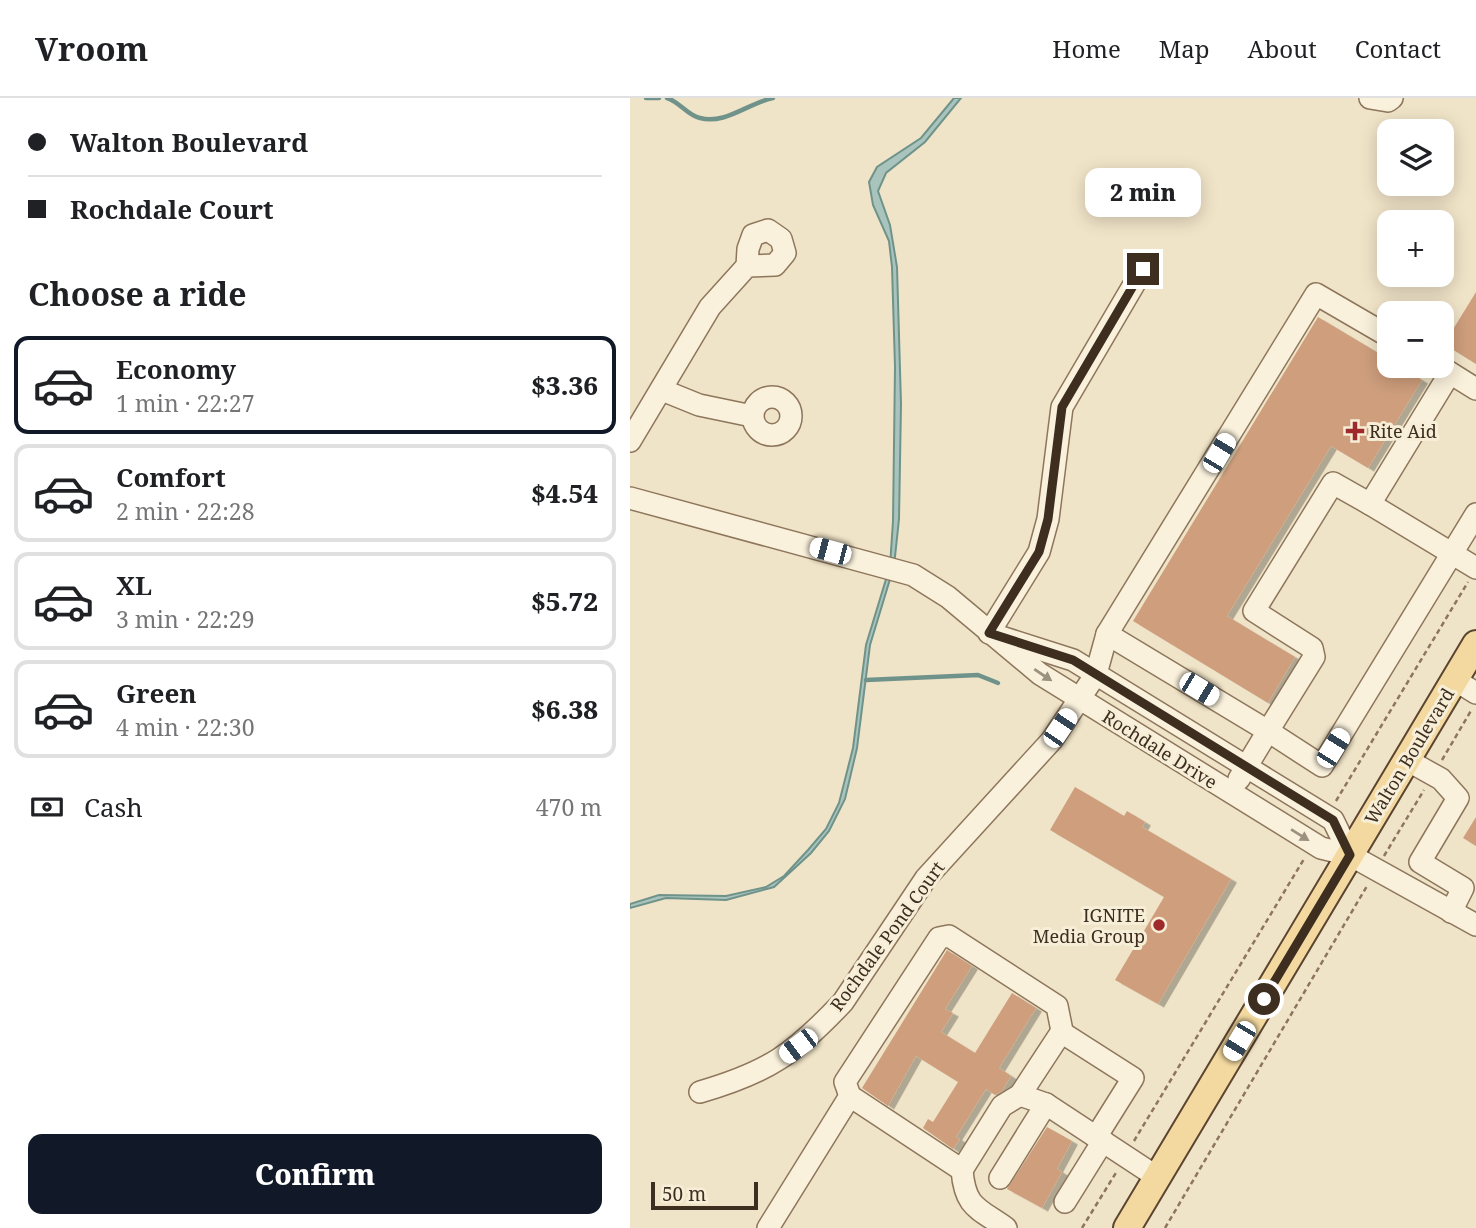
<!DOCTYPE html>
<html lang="en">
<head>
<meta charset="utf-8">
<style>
  :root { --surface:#fff; --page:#f2f2f2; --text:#202124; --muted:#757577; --line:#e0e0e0; --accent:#111827 }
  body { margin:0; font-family:"Noto Serif",serif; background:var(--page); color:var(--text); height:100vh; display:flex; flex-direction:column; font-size:26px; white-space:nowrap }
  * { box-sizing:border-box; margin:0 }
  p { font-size:23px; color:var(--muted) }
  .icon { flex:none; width:38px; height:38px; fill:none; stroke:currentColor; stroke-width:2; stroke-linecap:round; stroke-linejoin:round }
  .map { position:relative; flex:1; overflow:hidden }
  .side { display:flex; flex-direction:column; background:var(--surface); width:630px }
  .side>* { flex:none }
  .top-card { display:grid; align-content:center; height:154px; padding:0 28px; background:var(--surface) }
  .fabs { position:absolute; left:747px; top:21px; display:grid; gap:14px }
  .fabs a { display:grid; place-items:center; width:77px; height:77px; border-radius:14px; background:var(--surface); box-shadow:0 4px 18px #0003; font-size:35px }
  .scale { position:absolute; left:21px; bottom:18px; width:107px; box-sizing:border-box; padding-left:7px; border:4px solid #3d2e20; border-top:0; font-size:19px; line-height:24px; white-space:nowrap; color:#3d2e20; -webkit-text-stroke:5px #f7eed8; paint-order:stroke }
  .end { position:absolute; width:32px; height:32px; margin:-16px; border:9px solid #3d2e20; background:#fff; box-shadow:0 0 0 4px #fff }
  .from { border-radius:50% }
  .bubble { position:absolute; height:49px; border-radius:14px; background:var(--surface); box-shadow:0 4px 18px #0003; font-size:23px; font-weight:800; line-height:49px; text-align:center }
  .car { position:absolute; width:21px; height:42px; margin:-21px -10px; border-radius:9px; box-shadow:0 0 5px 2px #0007; background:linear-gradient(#fff 24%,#345 0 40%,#fff 0 76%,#345 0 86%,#fff 0) }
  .top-card b { display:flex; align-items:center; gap:24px; height:66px; font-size:26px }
  .top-card b+b { border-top:2px solid var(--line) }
  .top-card i { width:18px; height:18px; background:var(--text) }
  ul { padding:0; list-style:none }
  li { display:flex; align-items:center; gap:21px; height:98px; margin:0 14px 10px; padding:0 14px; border:4px solid var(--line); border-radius:14px }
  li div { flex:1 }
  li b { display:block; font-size:26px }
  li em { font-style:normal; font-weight:800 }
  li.on { border-color:var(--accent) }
  li>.icon { width:63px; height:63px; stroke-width:1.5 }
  h2 { padding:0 28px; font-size:32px; line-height:84px }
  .pay { display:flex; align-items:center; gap:18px; height:77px; padding:0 28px; font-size:26px }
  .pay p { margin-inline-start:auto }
  .primary-button { display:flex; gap:14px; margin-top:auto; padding:14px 28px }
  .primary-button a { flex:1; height:80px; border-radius:14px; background:var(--accent); color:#fff; font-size:28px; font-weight:800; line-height:80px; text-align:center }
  header { display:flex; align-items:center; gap:42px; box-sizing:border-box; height:98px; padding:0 35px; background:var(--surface); border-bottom:2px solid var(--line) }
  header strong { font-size:33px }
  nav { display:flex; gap:38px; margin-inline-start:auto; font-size:24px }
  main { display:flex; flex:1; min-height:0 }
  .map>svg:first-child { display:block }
  .water { fill:#a9c4bc; stroke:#6f938a; stroke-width:2 }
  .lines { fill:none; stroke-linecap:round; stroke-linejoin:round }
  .stream { stroke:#6f938a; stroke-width:4.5 }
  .building { fill:#cf9f7d; filter:url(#shadow) }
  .minor-casing { stroke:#8d765c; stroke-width:24 }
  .major-casing { stroke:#5b4430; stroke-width:30 }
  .path { stroke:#8d765c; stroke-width:2.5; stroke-dasharray:5 3.5; stroke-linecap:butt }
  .minor { stroke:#faf1dc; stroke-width:21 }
  .major { stroke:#f3d9a0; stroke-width:26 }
  .oneway { fill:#9c907e }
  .route { stroke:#3d2e20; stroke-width:9 }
  .poi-dot { fill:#9e2a2b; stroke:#f7eed8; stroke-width:2.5 }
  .labels { text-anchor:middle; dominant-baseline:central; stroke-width:6; stroke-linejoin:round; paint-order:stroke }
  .poi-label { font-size:18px; fill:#3d2e20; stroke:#f7eed8; text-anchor:start }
  .street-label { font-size:18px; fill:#3d2e20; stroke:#f7eed8 }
</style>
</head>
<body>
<header>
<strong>Vroom</strong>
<nav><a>Home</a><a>Map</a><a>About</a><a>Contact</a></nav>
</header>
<main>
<section class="side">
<div class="top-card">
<b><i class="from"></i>Walton Boulevard</b>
<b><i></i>Rochdale Court</b>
</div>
<h2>Choose a ride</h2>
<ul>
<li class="on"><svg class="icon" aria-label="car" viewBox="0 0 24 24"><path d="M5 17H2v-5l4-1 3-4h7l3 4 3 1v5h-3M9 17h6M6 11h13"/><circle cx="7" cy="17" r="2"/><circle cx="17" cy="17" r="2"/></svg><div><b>Economy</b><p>1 min · 22:27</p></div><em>$3.36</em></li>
<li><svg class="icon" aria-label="car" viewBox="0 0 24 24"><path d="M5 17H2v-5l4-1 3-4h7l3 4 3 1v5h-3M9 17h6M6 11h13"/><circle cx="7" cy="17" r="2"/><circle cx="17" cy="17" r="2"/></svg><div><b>Comfort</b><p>2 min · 22:28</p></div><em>$4.54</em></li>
<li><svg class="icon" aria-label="car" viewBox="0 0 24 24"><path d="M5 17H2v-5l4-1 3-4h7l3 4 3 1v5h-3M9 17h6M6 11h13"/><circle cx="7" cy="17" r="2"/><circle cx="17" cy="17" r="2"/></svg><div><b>XL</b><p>3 min · 22:29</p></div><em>$5.72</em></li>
<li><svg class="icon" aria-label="car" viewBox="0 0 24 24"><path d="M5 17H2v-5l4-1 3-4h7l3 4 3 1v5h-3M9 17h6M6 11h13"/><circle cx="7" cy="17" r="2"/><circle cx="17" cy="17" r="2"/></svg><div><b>Green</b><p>4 min · 22:30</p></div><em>$6.38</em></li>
</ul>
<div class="pay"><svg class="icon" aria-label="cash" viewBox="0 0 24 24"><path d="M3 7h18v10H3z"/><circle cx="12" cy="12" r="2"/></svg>Cash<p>470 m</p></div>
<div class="primary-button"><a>Confirm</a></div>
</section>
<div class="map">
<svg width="846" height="1130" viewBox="0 0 846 1130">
  <defs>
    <filter id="shadow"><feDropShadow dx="6" dy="3.5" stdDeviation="0" flood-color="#0004"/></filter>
  </defs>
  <rect width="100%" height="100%" fill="#f0e4c8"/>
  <path class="water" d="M 324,0 L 331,0 L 295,44 L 256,75 L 248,93 L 260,127 L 267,169 L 271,306 L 269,421 L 264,468 L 240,547 L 227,650 L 215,701 L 199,733 L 181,755 L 144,789 L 96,802 L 36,800 L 0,810 L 0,806 L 29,797 L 96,798 L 136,789 L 154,778 L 178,752 L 196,731 L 209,705 L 223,650 L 236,547 L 260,468 L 263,423 L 265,269 L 262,169 L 259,143 L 243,107 L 239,84 L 247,69 L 291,40 Z"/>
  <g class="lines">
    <g class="stream">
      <path d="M 16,0 L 29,0"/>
      <path d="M 37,0 C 50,4 57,17 70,20 C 95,27 118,5 143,0"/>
      <path d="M 236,582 L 348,577 L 368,585"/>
    </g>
  </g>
  <g class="building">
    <path d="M 846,194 L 846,266 L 814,246 Z"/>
    <path d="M 688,219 L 760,262 L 760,268 L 769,268 L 792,282 L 738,370 L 701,348 L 597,518 L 665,559 L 638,605 L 503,523 Z"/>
    <path d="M 445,689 L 494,718 L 497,713 L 515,724 L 512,729 L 601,781 L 528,906 L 485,882 L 534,799 L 420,732 Z"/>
    <path d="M 846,719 L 846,748 L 833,740 Z"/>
    <path d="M 317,852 L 342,868 L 315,911 L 323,915 L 311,934 L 345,955 L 382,895 L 406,910 L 369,970 L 381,978 L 372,993 L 365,997 L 356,991 L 326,1039 L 330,1041 L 323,1051 L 293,1030 L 298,1021 L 303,1024 L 328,984 L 286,958 L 258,1008 L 232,990 Z"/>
    <path d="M 417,1029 L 442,1043 L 427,1071 L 432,1074 L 412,1110 L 377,1091 Z"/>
  </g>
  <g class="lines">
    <defs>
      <g id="minor">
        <path d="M 740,0 L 758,3 L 762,0"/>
        <path d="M 809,268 L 846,291"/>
        <path d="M 32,292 L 69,307 L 122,318"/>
        <circle cx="142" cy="318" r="19"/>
        <path d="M 0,343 L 80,209 L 117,168 L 118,151 L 123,137 L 138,132 L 151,141 L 155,155 L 145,167 L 117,168"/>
        <path d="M 0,400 L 283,477 L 318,499 L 410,576 L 691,750 L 720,757 L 846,827"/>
        <path d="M 740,406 L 846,470"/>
        <path d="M 359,535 L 409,454 L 418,421 L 432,309 L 513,171"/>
        <path d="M 477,536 L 638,633 L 684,559 L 682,550 L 624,513 L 703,385 L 740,406 L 820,275"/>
        <path d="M 371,539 L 443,562 L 703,722 L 720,757"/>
        <path d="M 825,582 L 846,595"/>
        <path d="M 777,662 L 811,681 L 828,700 L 790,764 L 833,790 L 821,814"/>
        <path d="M 609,681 L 638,633 L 692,668 L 846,416"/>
        <path d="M 319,838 L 427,908 L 432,933 L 390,997 L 372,1008 L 332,1072 L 220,998 L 215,984 L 309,840 Z"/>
        <path d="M 431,934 L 503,980 L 466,1039"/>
        <path d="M 70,994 C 139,974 164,956 213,904 L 296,780 L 422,642 L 466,576 L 477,536 L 686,196 L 760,239"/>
        <path d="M 390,997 L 416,1006 L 527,1079"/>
        <path d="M 332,1072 C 335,1110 348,1110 376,1130"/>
        <path d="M 370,1080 L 416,1006"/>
        <path d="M 435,1104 L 473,1043"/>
        <path d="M 138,1130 L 220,998"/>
      </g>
      <path id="major" d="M 497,1130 L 846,546"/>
    </defs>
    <use href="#minor" class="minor-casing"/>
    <use href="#major" class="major-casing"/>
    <g class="path">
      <path d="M 812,662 L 842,611"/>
      <path d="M 706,703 L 838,484"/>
      <path d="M 754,758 L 794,692"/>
      <path d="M 504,1043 L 674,761"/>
      <path d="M 452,1130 L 487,1073"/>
      <path d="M 535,1130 L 737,788"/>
    </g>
    <use href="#minor" class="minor"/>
    <use href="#major" class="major"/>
  </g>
  <defs><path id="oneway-solid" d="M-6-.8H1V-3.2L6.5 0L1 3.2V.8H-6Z" transform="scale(1.75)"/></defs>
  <g class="oneway">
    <use href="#oneway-solid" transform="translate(413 577) rotate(34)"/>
    <use href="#oneway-solid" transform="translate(670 737) rotate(32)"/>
  </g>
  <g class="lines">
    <path class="route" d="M 513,171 L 432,309 L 418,421 L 409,454 L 359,535 L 443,562 L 703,722 L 720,757 L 634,901"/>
  </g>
  <g class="poi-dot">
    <path d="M721.5 322.5h7v7h7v7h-7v7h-7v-7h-7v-7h7z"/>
    <circle cx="529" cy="827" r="7"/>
  </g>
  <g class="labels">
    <g class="poi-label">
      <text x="739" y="333">Rite Aid</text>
      <text x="515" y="817" text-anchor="end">IGNITE<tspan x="515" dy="21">Media Group</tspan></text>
    </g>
    <g class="street-label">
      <text transform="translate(530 651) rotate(32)">Rochdale Drive</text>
      <text transform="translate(779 658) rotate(-59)">Walton Boulevard</text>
      <text transform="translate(257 838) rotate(-54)">Rochdale Pond Court</text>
    </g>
  </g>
</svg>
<div class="fabs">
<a><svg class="icon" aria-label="layers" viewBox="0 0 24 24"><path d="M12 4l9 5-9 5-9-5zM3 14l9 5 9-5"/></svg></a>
<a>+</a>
<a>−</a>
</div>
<div class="scale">50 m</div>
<i class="end from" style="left:634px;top:901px"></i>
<i class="end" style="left:513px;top:171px"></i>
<div class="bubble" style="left:455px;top:70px;width:116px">2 min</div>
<i class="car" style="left:589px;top:355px;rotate:31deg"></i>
<i class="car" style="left:200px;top:453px;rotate:285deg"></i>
<i class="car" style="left:569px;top:591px;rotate:121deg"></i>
<i class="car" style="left:430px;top:630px;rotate:34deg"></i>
<i class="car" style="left:703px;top:650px;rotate:32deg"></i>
<i class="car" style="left:609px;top:943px;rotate:211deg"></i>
<i class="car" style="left:168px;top:948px;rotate:233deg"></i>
</div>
</main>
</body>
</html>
